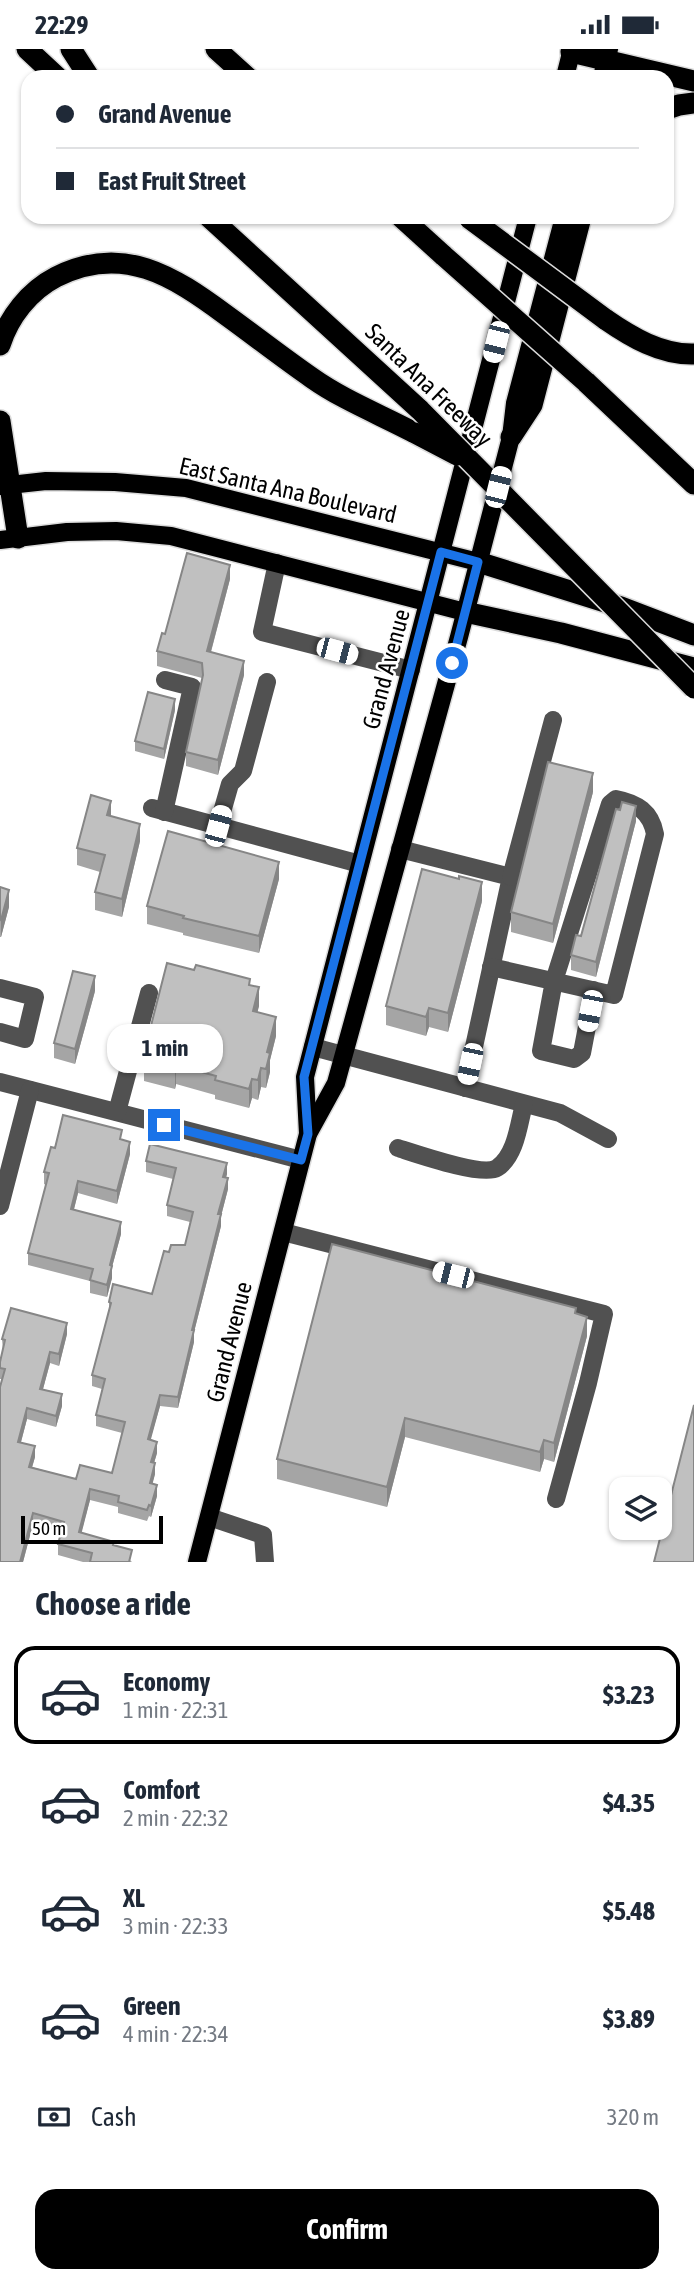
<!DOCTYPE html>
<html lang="en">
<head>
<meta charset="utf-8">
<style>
  :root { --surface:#fff; --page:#f2f2f3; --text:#1f2937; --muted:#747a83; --line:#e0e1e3; --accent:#000 }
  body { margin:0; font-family:"Asap Condensed",sans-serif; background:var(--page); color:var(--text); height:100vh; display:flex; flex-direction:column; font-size:26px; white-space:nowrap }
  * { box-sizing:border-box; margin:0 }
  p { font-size:23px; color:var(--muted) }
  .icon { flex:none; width:38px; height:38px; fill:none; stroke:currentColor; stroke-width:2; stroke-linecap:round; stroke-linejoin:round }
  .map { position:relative; height:1513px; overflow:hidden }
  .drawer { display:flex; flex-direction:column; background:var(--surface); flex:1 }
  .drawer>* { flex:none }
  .guide { position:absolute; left:21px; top:21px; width:653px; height:154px; border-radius:21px; box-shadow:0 2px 5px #0004; display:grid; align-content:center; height:154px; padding:0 35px; background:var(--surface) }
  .fabs { position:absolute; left:609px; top:1428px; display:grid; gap:14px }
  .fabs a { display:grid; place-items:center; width:63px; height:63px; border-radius:14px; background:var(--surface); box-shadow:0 2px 5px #0004; font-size:35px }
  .scale { position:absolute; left:21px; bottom:18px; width:142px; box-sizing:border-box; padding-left:7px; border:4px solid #000; border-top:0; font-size:19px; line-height:24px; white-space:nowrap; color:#000; -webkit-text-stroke:5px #fff; paint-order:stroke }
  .end { position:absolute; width:32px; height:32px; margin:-16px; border:9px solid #1a73e8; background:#fff; box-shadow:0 0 0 4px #fff }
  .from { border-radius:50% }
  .bubble { position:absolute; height:49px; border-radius:21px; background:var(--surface); box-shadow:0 2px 5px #0004; font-size:23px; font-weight:700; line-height:49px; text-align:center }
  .car { position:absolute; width:21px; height:42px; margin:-21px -10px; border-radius:9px; box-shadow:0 0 5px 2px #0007; background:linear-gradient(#fff 24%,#345 0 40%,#fff 0 76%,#345 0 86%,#fff 0) }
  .guide b { display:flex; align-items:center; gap:24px; height:66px; font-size:26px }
  .guide b+b { border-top:2px solid var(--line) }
  .guide i { width:18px; height:18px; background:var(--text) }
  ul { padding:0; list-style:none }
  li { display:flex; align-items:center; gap:21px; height:98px; margin:0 14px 10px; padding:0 21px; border:4px solid transparent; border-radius:21px }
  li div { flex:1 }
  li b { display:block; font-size:26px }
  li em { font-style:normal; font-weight:700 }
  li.selected { border-color:var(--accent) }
  li>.icon { width:63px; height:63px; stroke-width:1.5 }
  h2 { padding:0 35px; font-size:32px; line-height:84px }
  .pay { display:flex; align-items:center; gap:18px; height:77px; padding:0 35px; font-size:26px }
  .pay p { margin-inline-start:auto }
  .action { display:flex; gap:14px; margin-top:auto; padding:14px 35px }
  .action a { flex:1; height:80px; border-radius:21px; background:var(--accent); color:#fff; font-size:28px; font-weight:700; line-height:80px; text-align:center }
  .status { display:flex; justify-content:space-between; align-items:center; height:49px; padding:0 35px; background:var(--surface); direction:ltr }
  .status svg { height:19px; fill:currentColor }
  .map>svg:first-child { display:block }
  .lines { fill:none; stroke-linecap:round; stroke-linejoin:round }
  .major-casing { stroke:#dbdbdb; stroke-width:21 }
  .highway-casing { stroke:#dbdbdb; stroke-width:24 }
  .minor { stroke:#515151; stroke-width:18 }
  .major { stroke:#000; stroke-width:18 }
  .highway { stroke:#000; stroke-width:21 }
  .highway-bridge-casing { stroke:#dbdbdb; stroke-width:24; stroke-linecap:butt }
  .highway-bridge { stroke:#000; stroke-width:21 }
  .wall { fill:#a5a5a5 }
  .shaded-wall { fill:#868686 }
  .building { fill:#c0c0c0; stroke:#868686; stroke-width:2 }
  .route { stroke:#1a73e8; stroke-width:9 }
  .labels { text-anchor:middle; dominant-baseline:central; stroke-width:5; stroke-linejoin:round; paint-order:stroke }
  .street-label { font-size:24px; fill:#000; stroke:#fff }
</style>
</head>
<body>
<div class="status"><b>22:29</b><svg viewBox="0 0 49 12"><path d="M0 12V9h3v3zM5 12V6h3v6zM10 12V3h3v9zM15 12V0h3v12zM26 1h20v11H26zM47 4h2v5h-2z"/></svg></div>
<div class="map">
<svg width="694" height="1513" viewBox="0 0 694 1513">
  <rect width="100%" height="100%" fill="#fff"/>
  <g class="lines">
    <defs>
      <g id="major">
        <path d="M 565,28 L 572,0"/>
        <path d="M 602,28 L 609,0"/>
        <path d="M 0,437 L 46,432 L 115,433 L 186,439 L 478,513"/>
        <path d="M 0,491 L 67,483 L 116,482 L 171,487 L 465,563"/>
        <path d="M 308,1085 L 305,1028 L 528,168"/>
        <path d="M 197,1513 L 308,1085 L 336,1034 L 459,588 L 511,388 L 515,354 L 564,168"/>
      </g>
      <g id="highway">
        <path d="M 27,0 L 57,28"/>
        <path d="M 71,0 L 89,28"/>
        <path d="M 216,0 L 247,28"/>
        <path d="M 571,3 L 694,32"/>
        <path d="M 667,60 L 679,56 L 694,54"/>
        <path d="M 209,168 L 420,361"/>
        <path d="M 401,168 L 444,207"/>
        <path d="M 605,270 C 631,288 661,306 694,305"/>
        <path d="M 0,296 C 9,268 29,242 56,228 C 123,194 173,227 226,266 C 255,287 283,309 312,329 C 343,351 381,366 415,384"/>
        <path d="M 586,333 L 694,435"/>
        <path d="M 0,372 L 18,489"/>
        <path d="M 511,388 L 532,356 L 581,168"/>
        <path d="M 478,513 L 621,558 L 694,586"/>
        <path d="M 465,563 L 561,584 L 694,619"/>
      </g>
    </defs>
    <use href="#major" class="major-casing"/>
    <use href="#highway" class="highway-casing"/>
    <g class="minor">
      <path d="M 277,514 L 262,583 L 411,621"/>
      <path d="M 152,759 L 360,815"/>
      <path d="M 164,763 L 192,638 L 165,631"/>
      <path d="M 218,777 L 230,735 L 243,722 L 267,633"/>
      <path d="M 400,800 L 511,828 L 465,1039"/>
      <path d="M 511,828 L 553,671"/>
      <path d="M 491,918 L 614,946 L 655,785 C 651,763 637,754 616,750 L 610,755 L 554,932 L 541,1002 L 574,1010 L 582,1004 L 594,941"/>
      <path d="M 0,939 L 35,948 L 25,990 L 0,983"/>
      <path d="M 313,998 L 560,1064 L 608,1090"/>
      <path d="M 0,1033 L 301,1111"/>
      <path d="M 117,1063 L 149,944"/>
      <path d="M 398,1099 C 417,1105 483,1128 497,1119 C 516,1107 519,1074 524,1055"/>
      <path d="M 0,1157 L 30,1041"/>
      <path d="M 283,1183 L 604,1265 L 588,1334 L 556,1450"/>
      <path d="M 209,1468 L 263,1486 L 265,1513"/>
    </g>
    <use href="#major" class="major"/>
    <use href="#highway" class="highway"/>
    <defs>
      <g id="highway-bridge">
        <path d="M 469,169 L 605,270"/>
        <path d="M 444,207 L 586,333"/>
        <path d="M 420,361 L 694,639"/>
        <path d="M 415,384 L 457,406"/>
      </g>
    </defs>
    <use href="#highway-bridge" class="highway-bridge-casing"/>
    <use href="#highway-bridge" class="highway-bridge"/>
  </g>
  <g class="wall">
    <path d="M 230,530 L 211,603 L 244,626 L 218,726 L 186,717 L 186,703 L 202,629 L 157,617 L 157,602 L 165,585 Z"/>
    <path d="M 175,661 L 164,710 L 135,702 L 135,692 Z"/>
    <path d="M 593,743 L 553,894 L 511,883 L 511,863 Z"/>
    <path d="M 620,761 L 636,772 L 596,928 L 571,921 L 571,906 L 581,887 Z"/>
    <path d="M 111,767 L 140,792 L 122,868 L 95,861 L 95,843 L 100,823 L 77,816 L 77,799 Z"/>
    <path d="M 279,830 L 259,904 L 183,886 L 183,884 L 147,875 L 147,857 Z"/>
    <path d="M 0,838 L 9,858 L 1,888 L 0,888 Z"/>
    <path d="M 482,852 L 448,983 L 429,978 L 426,987 L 386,976 L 386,957 Z"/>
    <path d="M 250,936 L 259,957 L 257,963 L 276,987 L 270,1011 L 270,1023 L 266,1039 L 261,1038 L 258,1051 L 252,1049 L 249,1059 L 215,1050 L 215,1046 L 176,1035 L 175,1040 L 144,1032 L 144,1004 Z"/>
    <path d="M 95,942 L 75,1015 L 54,1009 L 54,994 Z"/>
    <path d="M 122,1090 L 130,1105 L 117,1155 L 78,1144 L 74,1160 L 121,1185 L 112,1218 L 112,1229 L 107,1248 L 90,1244 L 90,1232 L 28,1216 L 28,1204 L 46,1136 L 44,1135 L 44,1123 L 55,1099 Z"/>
    <path d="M 146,1112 L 227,1125 L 226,1128 L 228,1140 L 221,1167 L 221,1177 L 194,1283 L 194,1293 L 178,1359 L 160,1357 L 150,1391 L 157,1404 L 154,1414 L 155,1425 L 152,1435 L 157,1447 L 151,1468 L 149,1467 L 147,1472 L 118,1464 L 118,1458 L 90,1451 L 81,1484 L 114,1496 L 132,1513 L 83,1513 L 58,1506 L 58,1495 L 62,1483 L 33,1475 L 23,1513 L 0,1513 L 2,1330 L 0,1330 L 0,1313 L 3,1302 L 2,1290 L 67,1285 L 59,1317 L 50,1314 L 43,1340 L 62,1357 L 56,1378 L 27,1370 L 21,1393 L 35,1408 L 32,1418 L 76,1430 L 112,1424 L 122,1384 L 96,1377 L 96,1366 L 102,1340 L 92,1337 L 92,1326 L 109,1262 L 109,1253 L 152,1245 L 169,1203 L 185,1196 L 190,1173 L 167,1167 L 167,1156 L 173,1130 L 146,1123 Z"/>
    <path d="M 576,1265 L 587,1287 L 554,1413 L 544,1410 L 540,1423 L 405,1388 L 387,1458 L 277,1430 L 277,1410 Z"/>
  </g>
  <g class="shaded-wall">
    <path d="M 230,516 L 230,530 L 207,617 L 207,602 Z"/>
    <path d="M 244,612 L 244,626 L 218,726 L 218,711 Z"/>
    <path d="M 175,650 L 175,661 L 164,710 L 164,700 Z"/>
    <path d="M 593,724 L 593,743 L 553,894 L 553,875 Z"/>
    <path d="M 111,752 L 111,769 L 107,766 Z"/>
    <path d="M 636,757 L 636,772 L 596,928 L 596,913 Z"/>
    <path d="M 140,775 L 140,792 L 122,868 L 122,850 Z"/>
    <path d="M 279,813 L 279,830 L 259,904 L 259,887 Z"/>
    <path d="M 482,833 L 482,852 L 448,983 L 448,964 Z"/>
    <path d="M 9,841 L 9,858 L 1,888 L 1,871 Z"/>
    <path d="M 95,927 L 95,942 L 75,1015 L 75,1000 Z"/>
    <path d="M 259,938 L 259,957 L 253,982 L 253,962 Z"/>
    <path d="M 429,959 L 429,978 L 426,987 L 426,968 Z"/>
    <path d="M 276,968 L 276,987 L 270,1011 L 270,1023 L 266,1039 L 267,1003 Z"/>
    <path d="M 176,1016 L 176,1035 L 175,1040 L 175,1021 Z"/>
    <path d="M 261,1019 L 261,1038 L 258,1051 L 258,1031 Z"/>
    <path d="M 252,1030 L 252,1049 L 249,1059 L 249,1040 Z"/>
    <path d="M 130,1093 L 130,1105 L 117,1155 L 117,1142 Z"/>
    <path d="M 227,1114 L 227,1125 L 223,1139 L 223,1128 Z"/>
    <path d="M 228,1129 L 228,1140 L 221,1167 L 221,1177 L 194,1283 L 194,1293 L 178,1359 L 178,1348 L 192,1281 L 218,1165 Z"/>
    <path d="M 78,1132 L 78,1144 L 71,1172 L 71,1160 Z"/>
    <path d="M 121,1173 L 121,1185 L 112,1218 L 112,1229 L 107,1248 L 107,1236 L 110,1216 Z"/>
    <path d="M 587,1268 L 587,1287 L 554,1413 L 554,1394 Z"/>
    <path d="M 67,1274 L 67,1285 L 59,1317 L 59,1305 Z"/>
    <path d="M 50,1303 L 50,1314 L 40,1351 L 40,1340 Z"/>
    <path d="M 62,1345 L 62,1357 L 56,1378 L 56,1367 Z"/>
    <path d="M 160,1346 L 160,1357 L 148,1401 L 148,1390 Z"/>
    <path d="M 27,1359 L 27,1370 L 18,1404 L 18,1393 Z"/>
    <path d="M 405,1369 L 405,1388 L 387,1458 L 387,1438 Z"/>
    <path d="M 544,1391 L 544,1410 L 540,1423 L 540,1403 Z"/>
    <path d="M 157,1393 L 157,1404 L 151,1424 L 151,1413 Z"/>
    <path d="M 35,1397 L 35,1408 L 29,1429 L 29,1418 Z"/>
    <path d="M 155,1414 L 155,1425 L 150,1445 L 150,1434 Z"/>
    <path d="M 157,1436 L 157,1447 L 151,1468 L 151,1457 Z"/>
    <path d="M 90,1440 L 90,1451 L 79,1494 L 79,1483 Z"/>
    <path d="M 33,1464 L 33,1475 L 23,1513 L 20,1513 Z"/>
  </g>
  <g class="building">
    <path d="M 187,504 L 230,516 L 207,602 L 244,612 L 218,711 L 186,703 L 203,626 L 202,614 L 157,602 L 162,584 L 165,585 Z"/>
    <path d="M 148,643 L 175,650 L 164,700 L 135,692 Z"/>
    <path d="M 548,713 L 593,724 L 553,875 L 511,863 Z"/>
    <path d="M 91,746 L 111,752 L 107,766 L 140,775 L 122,850 L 95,843 L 105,806 L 77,799 Z"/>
    <path d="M 622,753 L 636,757 L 596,913 L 571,906 L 576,886 L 581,887 L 616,760 L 620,761 Z"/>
    <path d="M 168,782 L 279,813 L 259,887 L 183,869 L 184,867 L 147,857 Z"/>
    <path d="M 422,820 L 459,830 L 459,827 L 482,833 L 448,964 L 429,959 L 426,968 L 386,957 Z"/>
    <path d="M 0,838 L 9,841 L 1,871 L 0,870 Z"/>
    <path d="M 167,914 L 194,921 L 196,916 L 250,930 L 249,936 L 259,938 L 253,962 L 276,968 L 267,1003 L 270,1004 L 266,1020 L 261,1019 L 258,1031 L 252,1030 L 249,1040 L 215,1031 L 216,1027 L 176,1016 L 175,1021 L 144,1013 L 147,1005 L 144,1004 Z"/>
    <path d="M 73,922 L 95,927 L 75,1000 L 54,994 Z"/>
    <path d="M 63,1066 L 122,1081 L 120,1090 L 130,1093 L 117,1142 L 78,1132 L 71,1160 L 121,1173 L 110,1216 L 112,1217 L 107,1236 L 90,1231 L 93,1220 L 28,1204 L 49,1124 L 44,1123 L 51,1098 L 55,1099 Z"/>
    <path d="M 150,1095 L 227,1114 L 223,1128 L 228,1129 L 218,1165 L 221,1165 L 192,1281 L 194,1281 L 178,1348 L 160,1346 L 148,1390 L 157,1393 L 151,1413 L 155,1414 L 150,1434 L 157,1436 L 151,1457 L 149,1456 L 147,1461 L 118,1453 L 119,1447 L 90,1440 L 79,1483 L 114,1493 L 113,1496 L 132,1501 L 129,1513 L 130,1513 L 90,1513 L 92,1504 L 58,1495 L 64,1473 L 33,1464 L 20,1513 L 0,1513 L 0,1338 L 5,1320 L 0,1319 L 0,1313 L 5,1291 L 2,1290 L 11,1259 L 67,1274 L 59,1305 L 50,1303 L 40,1340 L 62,1345 L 56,1367 L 27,1359 L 18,1393 L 35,1397 L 29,1418 L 76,1430 L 80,1416 L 112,1424 L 125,1373 L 96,1366 L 105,1330 L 92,1326 L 111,1254 L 109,1253 L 113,1235 L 152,1245 L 164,1202 L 169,1203 L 171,1196 L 185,1196 L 193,1163 L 167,1156 L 176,1119 L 146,1112 Z"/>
    <path d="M 332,1195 L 576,1259 L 575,1264 L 587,1268 L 554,1394 L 544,1391 L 540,1403 L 405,1369 L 387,1438 L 277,1410 Z"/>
    <path d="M 694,1356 L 694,1513 L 654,1513 Z"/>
  </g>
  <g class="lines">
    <path class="route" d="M 164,1076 L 301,1111 L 308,1085 L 304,1028 L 441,503 L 478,513 L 452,614"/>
  </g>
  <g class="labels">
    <g class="street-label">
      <text transform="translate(429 336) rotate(44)">Santa Ana Freeway</text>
      <text transform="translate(288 441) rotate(13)">East Santa Ana Boulevard</text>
      <text transform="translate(386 620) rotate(-75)">Grand Avenue</text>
      <text transform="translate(229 1293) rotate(-76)">Grand Avenue</text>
    </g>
  </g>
</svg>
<div class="fabs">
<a><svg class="icon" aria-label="layers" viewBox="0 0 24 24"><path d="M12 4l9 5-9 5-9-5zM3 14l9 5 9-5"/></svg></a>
</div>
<div class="scale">50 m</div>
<i class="end from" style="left:452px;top:614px"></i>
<i class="end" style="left:164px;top:1076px"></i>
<div class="bubble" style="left:107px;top:975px;width:116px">1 min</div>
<i class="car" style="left:496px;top:293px;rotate:194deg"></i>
<i class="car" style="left:498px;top:438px;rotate:14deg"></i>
<i class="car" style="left:337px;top:602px;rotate:105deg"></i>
<i class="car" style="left:218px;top:777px;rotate:15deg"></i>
<i class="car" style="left:590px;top:962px;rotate:191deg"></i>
<i class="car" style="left:470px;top:1015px;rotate:192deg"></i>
<i class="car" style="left:453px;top:1226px;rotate:284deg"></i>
<div class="guide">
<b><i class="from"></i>Grand Avenue</b>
<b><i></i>East Fruit Street</b>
</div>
</div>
<section class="drawer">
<h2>Choose a ride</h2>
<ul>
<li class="selected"><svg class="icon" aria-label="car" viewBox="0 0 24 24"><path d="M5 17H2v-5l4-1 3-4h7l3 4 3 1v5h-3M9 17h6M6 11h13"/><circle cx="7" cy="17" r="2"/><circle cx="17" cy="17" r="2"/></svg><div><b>Economy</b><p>1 min · 22:31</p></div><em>$3.23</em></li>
<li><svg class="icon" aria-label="car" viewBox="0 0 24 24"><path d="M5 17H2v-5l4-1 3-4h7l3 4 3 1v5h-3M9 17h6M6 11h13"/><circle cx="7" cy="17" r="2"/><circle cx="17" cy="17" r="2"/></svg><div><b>Comfort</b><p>2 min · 22:32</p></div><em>$4.35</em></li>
<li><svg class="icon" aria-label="car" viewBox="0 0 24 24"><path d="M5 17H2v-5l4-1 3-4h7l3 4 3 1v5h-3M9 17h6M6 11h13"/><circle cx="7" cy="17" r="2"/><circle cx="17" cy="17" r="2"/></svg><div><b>XL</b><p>3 min · 22:33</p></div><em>$5.48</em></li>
<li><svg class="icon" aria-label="car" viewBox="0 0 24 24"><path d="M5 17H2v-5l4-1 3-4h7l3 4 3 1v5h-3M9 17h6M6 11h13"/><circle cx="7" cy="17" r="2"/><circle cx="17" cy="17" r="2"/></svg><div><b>Green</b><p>4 min · 22:34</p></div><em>$3.89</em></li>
</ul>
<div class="pay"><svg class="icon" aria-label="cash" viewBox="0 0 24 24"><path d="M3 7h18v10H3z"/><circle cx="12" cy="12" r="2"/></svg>Cash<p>320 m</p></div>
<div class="action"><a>Confirm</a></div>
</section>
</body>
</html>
